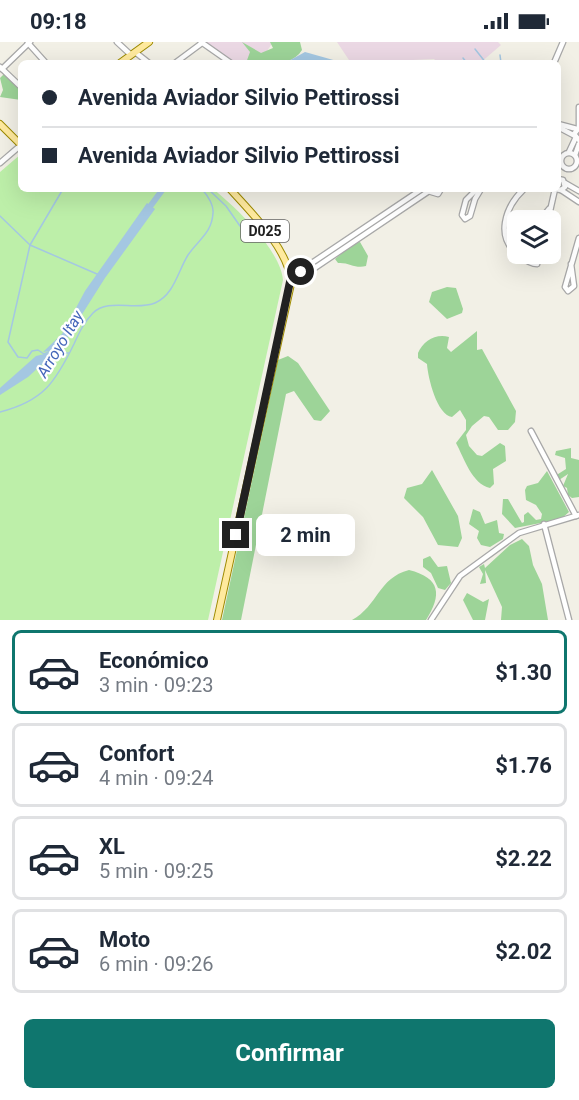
<!DOCTYPE html>
<html lang="es">
<head>
<meta charset="utf-8">
<style>
  :root { --surface:#fff; --page:#f6f6f7; --text:#1f2937; --muted:#747a83; --line:#e0e1e3; --accent:#0f766e }
  body { margin:0; font-family:Roboto,sans-serif; background:var(--page); color:var(--text); height:100vh; display:flex; flex-direction:column; font-size:22px; white-space:nowrap }
  * { box-sizing:border-box; margin:0 }
  p { font-size:20px; color:var(--muted) }
  .icon { flex:none; width:33px; height:33px; fill:none; stroke:currentColor; stroke-width:2; stroke-linecap:round; stroke-linejoin:round }
  .map { position:relative; height:578px; overflow:hidden }
  .side { display:flex; flex-direction:column; background:var(--surface); flex:1 }
  .side>* { flex:none }
  .top-card { position:absolute; left:18px; top:18px; width:543px; height:132px; border-radius:9px; box-shadow:0 6px 24px #0002; display:grid; align-content:center; height:132px; padding:0 24px; background:var(--surface) }
  .controls { position:absolute; left:507px; top:168px; display:grid; gap:12px }
  .controls a { display:grid; place-items:center; width:54px; height:54px; border-radius:9px; background:var(--surface); box-shadow:0 6px 24px #0002; font-size:30px }
  .end { position:absolute; width:27px; height:27px; margin:-14px; border:8px solid #212121; background:#fff; box-shadow:0 0 0 3px #fff }
  .from { border-radius:50% }
  .bubble { position:absolute; height:42px; border-radius:9px; background:var(--surface); box-shadow:0 6px 24px #0002; font-size:20px; font-weight:700; line-height:42px; text-align:center }
  .top-card b { display:flex; align-items:center; gap:21px; height:57px; font-size:22px }
  .top-card b+b { border-top:2px solid var(--line) }
  .top-card i { width:15px; height:15px; background:var(--text) }
  ul { padding:10px 0 0; list-style:none }
  li { display:flex; align-items:center; gap:18px; height:84px; margin:0 12px 9px; padding:0 12px; border:3px solid var(--line); border-radius:9px }
  li div { flex:1 }
  li b { display:block; font-size:22px }
  li em { font-style:normal; font-weight:700 }
  li.active { border-color:var(--accent) }
  li>.icon { width:54px; height:54px; stroke-width:1.5 }
  .button { display:flex; gap:12px; margin-top:auto; padding:12px 24px }
  .button a { flex:1; height:69px; border-radius:9px; background:var(--accent); color:#fff; font-size:24px; font-weight:700; line-height:69px; text-align:center }
  .status { display:flex; justify-content:space-between; align-items:center; height:42px; padding:0 30px; background:var(--surface); direction:ltr }
  .status svg { height:16px; fill:currentColor }
  .map>svg:first-child { display:block }
  .industrial { fill:#ebd8e4 }
  .grass { fill:#bdefa9 }
  .forest { fill:#9dd498 }
  .water { fill:#a4c7e2 }
  .lines { fill:none; stroke-linecap:round; stroke-linejoin:round }
  .stream { stroke:#a4c7e2; stroke-width:1.5 }
  .river { stroke:#a4c7e2; stroke-width:6 }
  .minor-casing { stroke:#a8a8a8; stroke-width:7 }
  .major-casing { stroke:#9d8a00; stroke-width:8 }
  .minor { stroke:#fff; stroke-width:4.5 }
  .major { stroke:#ffea9e; stroke-width:6 }
  .route { stroke:#212121; stroke-width:8 }
  .labels { text-anchor:middle; dominant-baseline:central; stroke-width:4.5; stroke-linejoin:round; paint-order:stroke }
  .shield { fill:#fff; stroke:#646464; stroke-width:1.5 }
  .shield-label { font-size:14px; font-weight:bold; fill:#212121 }
  .water-label { font-size:16px; font-style:italic; fill:#4466b9; stroke:#fff }
</style>
</head>
<body>
<div class="status"><b>09:18</b><svg viewBox="0 0 49 12"><path d="M0 12V9h3v3zM5 12V6h3v6zM10 12V3h3v9zM15 12V0h3v12zM26 1h20v11H26zM47 4h2v5h-2z"/></svg></div>
<div class="map">
<svg width="579" height="578" viewBox="0 0 579 578">
  <rect width="100%" height="100%" fill="#f2f0e6"/>
  <g class="industrial">
    <path d="M 204,0 L 273,0 L 259,21 L 230,21 Z"/>
    <path d="M 337,0 L 498,0 L 501,3 L 480,21 L 438,21 L 434,17 L 351,21 Z"/>
  </g>
  <path class="grass" d="M 21,112 L 21,147 L 213,147 C 235,164 281,209 283,238 L 208,578 L 0,578 L 0,130 Z"/>
  <g class="forest">
    <path d="M 242,0 L 261,11 L 273,6 L 270,0 L 300,0 L 302,8 C 291,26 264,21 246,21 L 250,10 Z"/>
    <path d="M 4,32 L 9,32 L 21,44 L 21,58 L 0,55 L 3,48 L 0,36 Z"/>
    <path d="M 360,200 L 368,214 L 366,224 C 355,227 349,220 338,221 L 335,217 L 354,201 Z"/>
    <path d="M 447,245 L 456,246 L 463,267 L 462,271 L 447,277 L 429,260 L 432,250 Z"/>
    <path d="M 477,289 L 477,308 L 482,307 L 516,369 L 515,380 L 508,388 L 498,388 L 489,375 L 484,374 L 472,384 L 466,393 L 469,404 L 477,413 L 482,414 L 500,401 L 505,404 L 506,419 L 493,427 L 494,442 L 490,446 C 472,442 464,416 456,401 L 466,388 L 466,378 L 460,368 L 452,375 C 437,373 428,336 427,322 L 418,316 L 418,311 C 423,299 436,291 449,295 L 447,306 L 451,310 Z"/>
    <path d="M 288,314 L 298,321 L 330,369 L 321,379 L 314,378 L 294,349 L 286,352 L 241,578 L 222,578 L 278,318 Z"/>
    <path d="M 571,406 L 571,416 L 579,418 L 579,455 L 572,456 L 568,453 L 567,446 L 563,444 L 568,432 L 559,438 L 555,434 L 566,427 L 565,416 L 555,413 L 556,409 Z"/>
    <path d="M 432,428 L 458,474 L 462,496 L 458,505 L 438,503 L 423,475 L 404,456 L 407,446 L 422,442 Z"/>
    <path d="M 547,429 L 569,470 L 561,477 L 515,486 L 502,472 L 503,457 L 508,457 L 522,481 L 524,480 L 524,473 L 528,470 L 536,478 L 541,477 L 542,472 L 536,463 L 526,458 L 525,448 L 527,444 L 538,441 Z"/>
    <path d="M 473,467 L 480,470 L 485,482 L 497,478 L 499,491 L 504,492 L 503,497 L 490,505 L 481,503 L 477,496 L 479,489 L 469,482 Z"/>
    <path d="M 522,497 L 529,504 L 533,523 L 542,542 L 548,578 L 501,578 L 502,565 L 485,528 L 486,541 L 480,542 L 483,532 L 479,525 L 484,522 L 485,526 L 510,503 Z"/>
    <path d="M 430,514 L 438,525 L 447,524 L 451,541 L 445,548 L 438,546 L 431,531 L 423,525 L 423,517 Z"/>
    <path d="M 409,528 C 441,536 442,553 426,578 L 352,578 C 378,564 378,536 409,528 Z"/>
    <path d="M 467,551 L 483,560 L 489,557 L 485,578 L 473,578 L 463,558 Z"/>
  </g>
  <g class="water">
    <path d="M 305,10 L 344,21 L 285,21 Z"/>
    <path d="M 147,161 L 155,167 L 105,236 L 62,304 L 59,300 L 55,300 L 50,309 L 43,310 L 62,292 L 85,249 Z"/>
    <path d="M 55,302 L 58,302 L 60,306 L 28,335 L 0,353 L 0,346 L 36,314 L 53,310 Z"/>
  </g>
  <g class="lines">
    <g class="stream">
      <path d="M 475,7 L 486,21"/>
      <path d="M 500,13 L 501,21"/>
      <path d="M 463,16 L 467,21"/>
      <path d="M 63,147 L 30,203 L 97,232"/>
      <path d="M 208,147 L 226,164 L 240,184"/>
      <path d="M 0,174 L 30,203 L 8,300 L 18,315 L 27,316 L 32,309 L 38,308 L 44,312 L 51,309 L 54,301 L 59,301 L 63,311 L 69,311"/>
      <path d="M 0,370 C 43,359 55,341 74,302 C 79,291 84,280 93,271 C 108,256 136,269 155,261 C 174,253 178,229 188,213 C 198,198 212,191 213,171 C 214,163 207,153 202,147"/>
    </g>
    <path class="river" d="M 146,170 L 163,147"/>
    <defs>
      <g id="minor">
        <path d="M 117,0 L 131,13"/>
        <path d="M 201,0 L 231,21"/>
        <path d="M 28,1 L 46,21"/>
        <path d="M 135,10 L 149,21"/>
        <path d="M 175,21 L 202,1"/>
        <path d="M 554,21 L 563,0"/>
        <path d="M 0,25 L 21,45"/>
        <path d="M 2,27 L 30,0"/>
        <path d="M 579,65 L 579,86 L 574,92 L 579,98"/>
        <path d="M 558,82 L 577,87"/>
        <path d="M 558,85 L 575,94"/>
        <path d="M 569,110 L 576,95"/>
        <circle cx="569" cy="119" r="8"/>
        <path d="M 575,113 L 579,102"/>
        <path d="M 0,121 L 21,103"/>
        <path d="M 565,141 L 579,149"/>
        <path d="M 477,147 L 466,158 L 462,173 L 465,177 L 470,174 L 475,157 L 481,147"/>
        <path d="M 555,147 L 561,148 L 565,145 L 563,138 L 558,137"/>
        <path d="M 561,148 L 579,160"/>
        <path d="M 428,149 L 438,152 L 441,147"/>
        <path d="M 540,178 L 549,167"/>
        <path d="M 548,178 L 555,147"/>
        <path d="M 521,212 L 535,216 L 537,222 C 531,222 525,218 520,214 C 494,196 505,165 524,147"/>
        <path d="M 571,222 L 574,244 L 568,249 L 565,245 L 579,196"/>
        <path d="M 291,235 L 422,147"/>
        <path d="M 291,242 L 432,147"/>
        <path d="M 531,389 L 576,474"/>
        <path d="M 544,482 L 569,578"/>
        <path d="M 431,578 L 460,534 L 519,491 L 579,473"/>
      </g>
      <g id="major">
        <path d="M 120,21 L 149,0"/>
        <path d="M 0,82 L 21,103"/>
        <path d="M 217,578 L 291,242 C 291,210 251,170 230,147"/>
      </g>
    </defs>
    <use href="#minor" class="minor-casing"/>
    <use href="#major" class="major-casing"/>
    <use href="#minor" class="minor"/>
    <use href="#major" class="major"/>
  </g>
  <g class="lines">
    <path class="route" d="M 236,493 L 291,235 L 301,230"/>
  </g>
  <g class="labels">
    <rect class="shield" x="241" y="178" width="48" height="22" rx="4.5"/>
    <g class="shield-label">
      <text x="265" y="189">D025</text>
    </g>
    <g class="water-label">
      <text transform="translate(60 302) rotate(-59)">Arroyo Itay</text>
    </g>
  </g>
</svg>
<div class="controls">
<a><svg class="icon" aria-label="layers" viewBox="0 0 24 24"><path d="M12 4l9 5-9 5-9-5zM3 14l9 5 9-5"/></svg></a>
</div>
<i class="end from" style="left:301px;top:230px"></i>
<i class="end" style="left:236px;top:493px"></i>
<div class="bubble" style="left:256px;top:472px;width:99px">2 min</div>
<div class="top-card">
<b><i class="from"></i>Avenida Aviador Silvio Pettirossi</b>
<b><i></i>Avenida Aviador Silvio Pettirossi</b>
</div>
</div>
<section class="side">
<ul>
<li class="active"><svg class="icon" aria-label="car" viewBox="0 0 24 24"><path d="M5 17H2v-5l4-1 3-4h7l3 4 3 1v5h-3M9 17h6M6 11h13"/><circle cx="7" cy="17" r="2"/><circle cx="17" cy="17" r="2"/></svg><div><b>Económico</b><p>3 min · 09:23</p></div><em>$1.30</em></li>
<li><svg class="icon" aria-label="car" viewBox="0 0 24 24"><path d="M5 17H2v-5l4-1 3-4h7l3 4 3 1v5h-3M9 17h6M6 11h13"/><circle cx="7" cy="17" r="2"/><circle cx="17" cy="17" r="2"/></svg><div><b>Confort</b><p>4 min · 09:24</p></div><em>$1.76</em></li>
<li><svg class="icon" aria-label="car" viewBox="0 0 24 24"><path d="M5 17H2v-5l4-1 3-4h7l3 4 3 1v5h-3M9 17h6M6 11h13"/><circle cx="7" cy="17" r="2"/><circle cx="17" cy="17" r="2"/></svg><div><b>XL</b><p>5 min · 09:25</p></div><em>$2.22</em></li>
<li><svg class="icon" aria-label="car" viewBox="0 0 24 24"><path d="M5 17H2v-5l4-1 3-4h7l3 4 3 1v5h-3M9 17h6M6 11h13"/><circle cx="7" cy="17" r="2"/><circle cx="17" cy="17" r="2"/></svg><div><b>Moto</b><p>6 min · 09:26</p></div><em>$2.02</em></li>
</ul>
<div class="button"><a>Confirmar</a></div>
</section>
</body>
</html>
